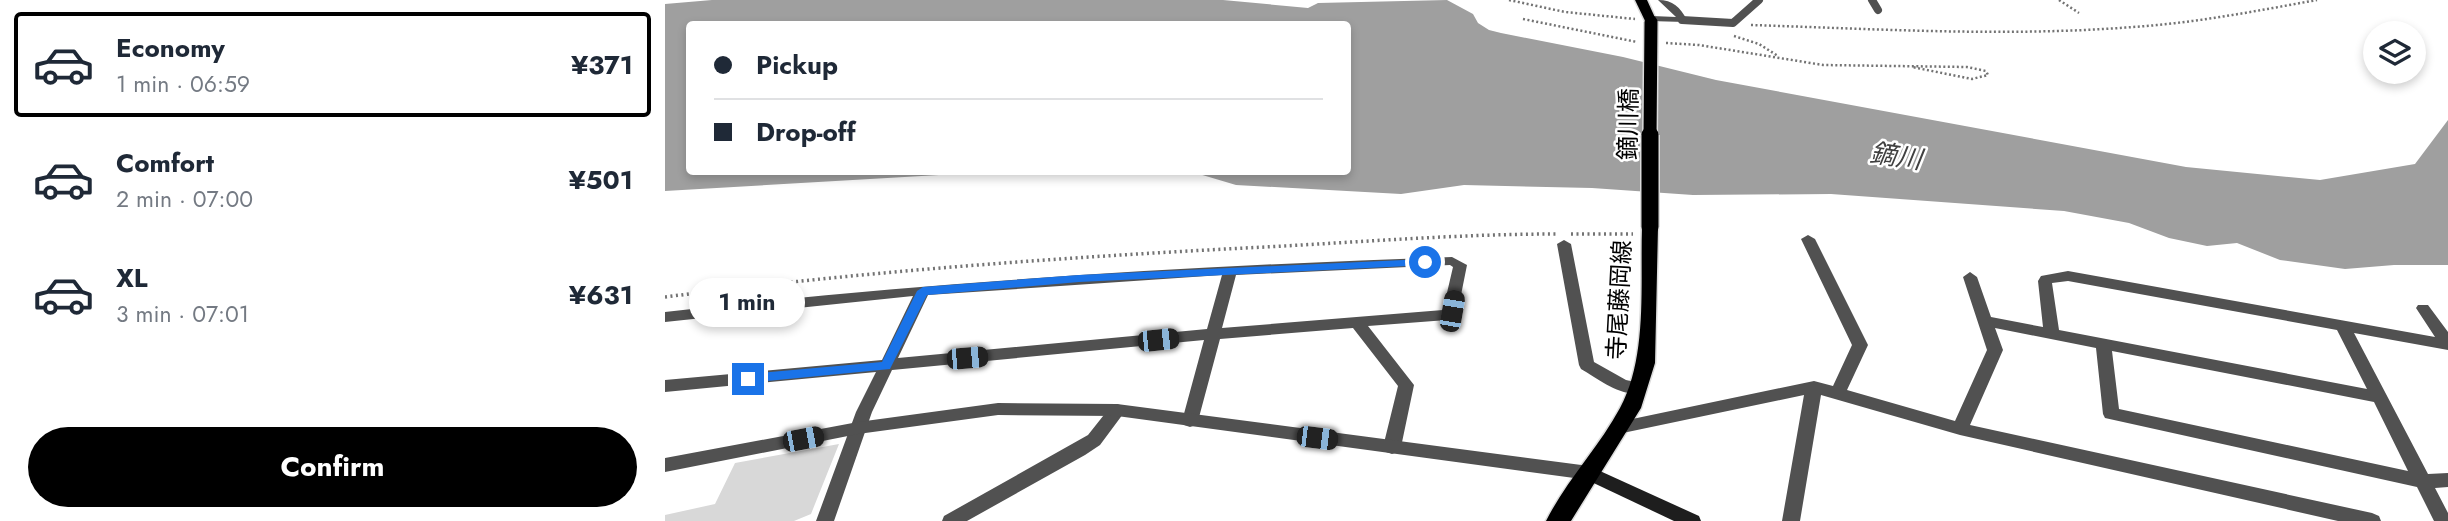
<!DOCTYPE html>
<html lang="en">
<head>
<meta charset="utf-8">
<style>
  :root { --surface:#fff; --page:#f6f6f7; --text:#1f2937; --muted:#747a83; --line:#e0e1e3; --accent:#000 }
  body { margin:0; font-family:Jost,"Noto Sans JP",sans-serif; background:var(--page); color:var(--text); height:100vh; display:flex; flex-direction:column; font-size:26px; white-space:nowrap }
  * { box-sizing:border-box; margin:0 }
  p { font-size:23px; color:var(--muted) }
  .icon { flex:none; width:38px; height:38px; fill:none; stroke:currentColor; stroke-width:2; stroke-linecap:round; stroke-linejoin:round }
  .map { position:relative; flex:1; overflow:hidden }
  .panel { display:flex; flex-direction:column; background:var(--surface); width:665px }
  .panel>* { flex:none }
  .banner { position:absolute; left:21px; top:21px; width:665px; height:154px; border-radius:7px; box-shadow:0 4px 10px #0003; display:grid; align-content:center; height:154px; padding:0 28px; background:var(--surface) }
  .tools { position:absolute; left:1698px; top:21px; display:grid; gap:14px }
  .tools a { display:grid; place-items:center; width:63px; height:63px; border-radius:50%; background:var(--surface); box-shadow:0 4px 10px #0003; font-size:35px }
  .end { position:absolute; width:32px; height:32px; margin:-16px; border:9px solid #1a73e8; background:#fff; box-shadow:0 0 0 4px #fff }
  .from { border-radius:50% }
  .bubble { position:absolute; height:49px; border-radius:24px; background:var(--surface); box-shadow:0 4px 10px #0003; font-size:23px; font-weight:700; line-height:49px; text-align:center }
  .car { position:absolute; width:21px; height:42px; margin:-21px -10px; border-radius:9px; box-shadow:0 0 5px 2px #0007; background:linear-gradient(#222 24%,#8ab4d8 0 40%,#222 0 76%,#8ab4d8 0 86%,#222 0) }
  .banner b { display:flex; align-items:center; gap:24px; height:66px; font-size:26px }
  .banner b+b { border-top:2px solid var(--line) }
  .banner i { width:18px; height:18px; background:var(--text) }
  ul { padding:12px 0 0; list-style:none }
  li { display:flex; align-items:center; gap:21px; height:105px; margin:0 14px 10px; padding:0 14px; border:4px solid transparent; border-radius:7px }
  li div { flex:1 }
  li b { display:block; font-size:26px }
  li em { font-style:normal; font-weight:700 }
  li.active { border-color:var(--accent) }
  li>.icon { width:63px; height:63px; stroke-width:1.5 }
  .button { display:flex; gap:14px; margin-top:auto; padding:14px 28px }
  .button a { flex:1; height:80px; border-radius:42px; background:var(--accent); color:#fff; font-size:28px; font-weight:700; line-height:80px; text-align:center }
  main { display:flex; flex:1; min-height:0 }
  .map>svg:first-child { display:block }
  .green { fill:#d8d8d8 }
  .water { fill:#9f9f9f; fill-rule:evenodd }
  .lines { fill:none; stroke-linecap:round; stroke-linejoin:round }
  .primary-casing { stroke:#dbdbdb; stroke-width:3 }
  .path-far1 { stroke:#737373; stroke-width:2.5; stroke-dasharray:2 2.5; stroke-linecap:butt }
  .path { stroke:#737373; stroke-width:3.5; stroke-dasharray:2 3.5; stroke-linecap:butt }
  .service { stroke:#515151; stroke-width:8 }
  .minor { fill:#515151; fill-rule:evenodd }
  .tertiary { fill:#515151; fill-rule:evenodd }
  .secondary { fill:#1e1e1e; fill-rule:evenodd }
  .primary { fill:#000; fill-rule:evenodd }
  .primary-bridge-far1-casing { stroke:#dbdbdb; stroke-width:16; stroke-linecap:butt }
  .primary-bridge-casing { stroke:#dbdbdb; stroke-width:20; stroke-linecap:butt }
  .primary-bridge-far1 { stroke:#000; stroke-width:13 }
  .primary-bridge { stroke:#000; stroke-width:17 }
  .route { fill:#1a73e8 }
  .labels { text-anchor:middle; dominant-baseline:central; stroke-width:5; stroke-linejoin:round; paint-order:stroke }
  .street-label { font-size:24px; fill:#000; stroke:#fff }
  .water-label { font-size:26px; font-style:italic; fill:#404040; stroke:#fff }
</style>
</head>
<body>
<main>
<section class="panel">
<ul>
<li class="active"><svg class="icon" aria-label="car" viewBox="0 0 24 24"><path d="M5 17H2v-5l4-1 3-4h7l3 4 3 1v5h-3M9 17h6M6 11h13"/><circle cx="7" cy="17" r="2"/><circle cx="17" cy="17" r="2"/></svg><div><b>Economy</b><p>1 min · 06:59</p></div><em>¥371</em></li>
<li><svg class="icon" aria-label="car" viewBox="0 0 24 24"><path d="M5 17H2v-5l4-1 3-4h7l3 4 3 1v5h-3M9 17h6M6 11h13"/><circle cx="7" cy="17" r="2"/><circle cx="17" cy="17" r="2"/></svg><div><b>Comfort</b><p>2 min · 07:00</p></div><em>¥501</em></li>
<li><svg class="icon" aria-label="car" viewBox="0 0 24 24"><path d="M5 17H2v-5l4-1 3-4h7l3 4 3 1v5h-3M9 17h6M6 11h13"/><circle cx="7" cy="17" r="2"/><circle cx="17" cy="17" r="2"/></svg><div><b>XL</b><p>3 min · 07:01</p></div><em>¥631</em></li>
</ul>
<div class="button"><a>Confirm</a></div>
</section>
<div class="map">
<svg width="1783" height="521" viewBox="0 0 1783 521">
  <rect width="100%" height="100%" fill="#fff"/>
  <path class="green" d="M 174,444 L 146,514 L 129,521 L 0,521 L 0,515 L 50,504 L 70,463 Z"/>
  <path class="water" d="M 47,0 L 558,0 L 643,8 L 653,3 L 782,0 L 808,14 L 813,23 L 824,30 L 836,33 L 958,57 L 1051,80 L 1521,167 L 1655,180 L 1750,164 L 1783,120 L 1783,265 L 1729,265 L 1680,269 L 1615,260 L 1572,243 L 1542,246 L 1504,238 L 1464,223 L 1399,211 L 1166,194 L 1028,195 L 927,188 L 799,185 L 736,194 L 571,185 L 534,174 L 430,173 L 274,175 L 0,191 L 0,4 ZM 24,24 L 682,24 L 682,172 L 24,172 Z"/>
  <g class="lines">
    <defs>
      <g id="primary">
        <path d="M 970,0 L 982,0 L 992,22 L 990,25 L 982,25 Z"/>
        <path d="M 985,222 L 993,227 L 990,363 L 976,408 L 906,521 L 881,521 C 901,481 934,447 955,408 C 983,356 975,284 977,227 Z"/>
      </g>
    </defs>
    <use href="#primary" class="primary-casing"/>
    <g class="path-far1">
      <path d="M 844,0 L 900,12 L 970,19"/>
      <path d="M 1394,0 L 1414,13"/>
      <path d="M 858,19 L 972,42"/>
      <path d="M 1086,25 C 1213,29 1341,37 1468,27 C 1530,23 1591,11 1652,0"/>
      <path d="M 1069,36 L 1094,44 L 1113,56"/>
      <path d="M 1001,43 L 1034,45 L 1158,65 L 1302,67 L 1321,71 L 1323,75 L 1307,79 L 1247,67"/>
    </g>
    <g class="path">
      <path d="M 906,234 L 968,234"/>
      <path d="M 0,297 C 200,271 400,257 600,247 C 697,242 794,234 891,234"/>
    </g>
    <g class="service">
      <path d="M 1207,0 L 1213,10"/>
      <path d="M 1017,20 L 1068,23 L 1094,0"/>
    </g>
    <g class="minor">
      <path d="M 993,0 C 1008,0 1015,7 1022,20 L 1020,22 L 984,21 L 982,19 L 987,16 L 1011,17 Z"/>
      <path d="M 1143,235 L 1150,239 L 1203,345 L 1182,390 L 1290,421 L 1322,350 L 1298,277 L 1305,272 L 1312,277 L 1326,317 L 1378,327 L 1373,281 L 1376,276 L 1403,271 L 1770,337 L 1751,308 L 1753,305 L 1763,305 L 1783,332 L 1783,350 L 1689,333 L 1763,474 L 1783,473 L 1783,487 L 1770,488 L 1783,513 L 1783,521 L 1769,521 L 1752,487 L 1440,418 L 1438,414 L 1431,348 L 1330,328 L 1338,350 L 1305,425 L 1707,513 L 1714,516 L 1716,521 L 1673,521 L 1295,435 L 1156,395 L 1135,521 L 1117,521 L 1139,395 L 953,434 L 947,433 L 945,428 L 947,423 L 953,422 L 1149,381 L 1168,386 L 1187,345 L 1136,239 ZM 1403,281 L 1672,330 L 1702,389 L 1394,330 L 1387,283 ZM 1447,351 L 1709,402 L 1743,471 L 1454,409 Z"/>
      <path d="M 899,240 L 906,244 L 929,362 L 961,380 L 979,384 L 981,388 L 979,392 C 957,399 934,379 916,369 L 914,365 L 892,244 Z"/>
      <path d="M 787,257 L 802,265 L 792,315 L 782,320 L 703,326 L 749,385 L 736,447 L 733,452 L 727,454 L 721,452 L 718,447 L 733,386 L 688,328 L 555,339 L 533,421 L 531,425 L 525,427 L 519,425 L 517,421 L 539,340 L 227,370 L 207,412 L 169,521 L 151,521 L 191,412 L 211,372 L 0,392 L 0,380 L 217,360 L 248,296 L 0,322 L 0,312 C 262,282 524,266 787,257 ZM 785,265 L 788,267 L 778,310 L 557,328 L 571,275 ZM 557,275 L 542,329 L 233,358 L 263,295 Z"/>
      <path d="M 452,404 L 458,406 L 460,410 L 458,414 L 435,445 L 420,455 L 302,521 L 277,521 L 279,516 L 423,435 L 446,406 Z"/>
    </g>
    <path class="tertiary" d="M 333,403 L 452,404 L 924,466 L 930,468 L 933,473 L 930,478 L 924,480 L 452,416 L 333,415 L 193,434 L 0,472 L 0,458 L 193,422 Z"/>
    <path class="secondary" d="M 924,466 L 1034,516 L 1036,521 L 1009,521 L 918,478 L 915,473 L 918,468 Z"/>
    <use href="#primary" class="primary"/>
    <defs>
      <path id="primary-bridge-far1" d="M 985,137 L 986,22"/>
      <path id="primary-bridge" d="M 985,227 L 985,135"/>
    </defs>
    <use href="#primary-bridge-far1" class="primary-bridge-far1-casing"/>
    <use href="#primary-bridge" class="primary-bridge-casing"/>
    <use href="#primary-bridge-far1" class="primary-bridge-far1"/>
    <use href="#primary-bridge" class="primary-bridge"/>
  </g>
  <path class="route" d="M 760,259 L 764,260 L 764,265 L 414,282 L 262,295 L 225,369 L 83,383 L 76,379 L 83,374 L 217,362 L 252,291 L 258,287 L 414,275 Z"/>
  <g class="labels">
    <g class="street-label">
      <text transform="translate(963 124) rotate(-89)">鏑川橋</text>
      <text transform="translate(954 300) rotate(-87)">寺尾藤岡線</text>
    </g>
    <g class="water-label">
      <text transform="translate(1231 156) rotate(8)">鏑川</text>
    </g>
  </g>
</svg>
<div class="tools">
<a><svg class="icon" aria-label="layers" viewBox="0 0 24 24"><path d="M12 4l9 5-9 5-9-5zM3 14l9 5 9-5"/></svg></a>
</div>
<i class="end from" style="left:760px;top:262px"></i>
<i class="end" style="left:83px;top:379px"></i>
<div class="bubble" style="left:24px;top:278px;width:116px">1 min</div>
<i class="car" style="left:787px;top:311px;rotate:10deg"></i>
<i class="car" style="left:493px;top:340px;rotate:84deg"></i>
<i class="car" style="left:302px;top:358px;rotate:85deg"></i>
<i class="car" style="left:652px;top:438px;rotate:97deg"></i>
<i class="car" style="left:138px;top:439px;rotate:79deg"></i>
<div class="banner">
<b><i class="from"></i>Pickup</b>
<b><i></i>Drop-off</b>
</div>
</div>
</main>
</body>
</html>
